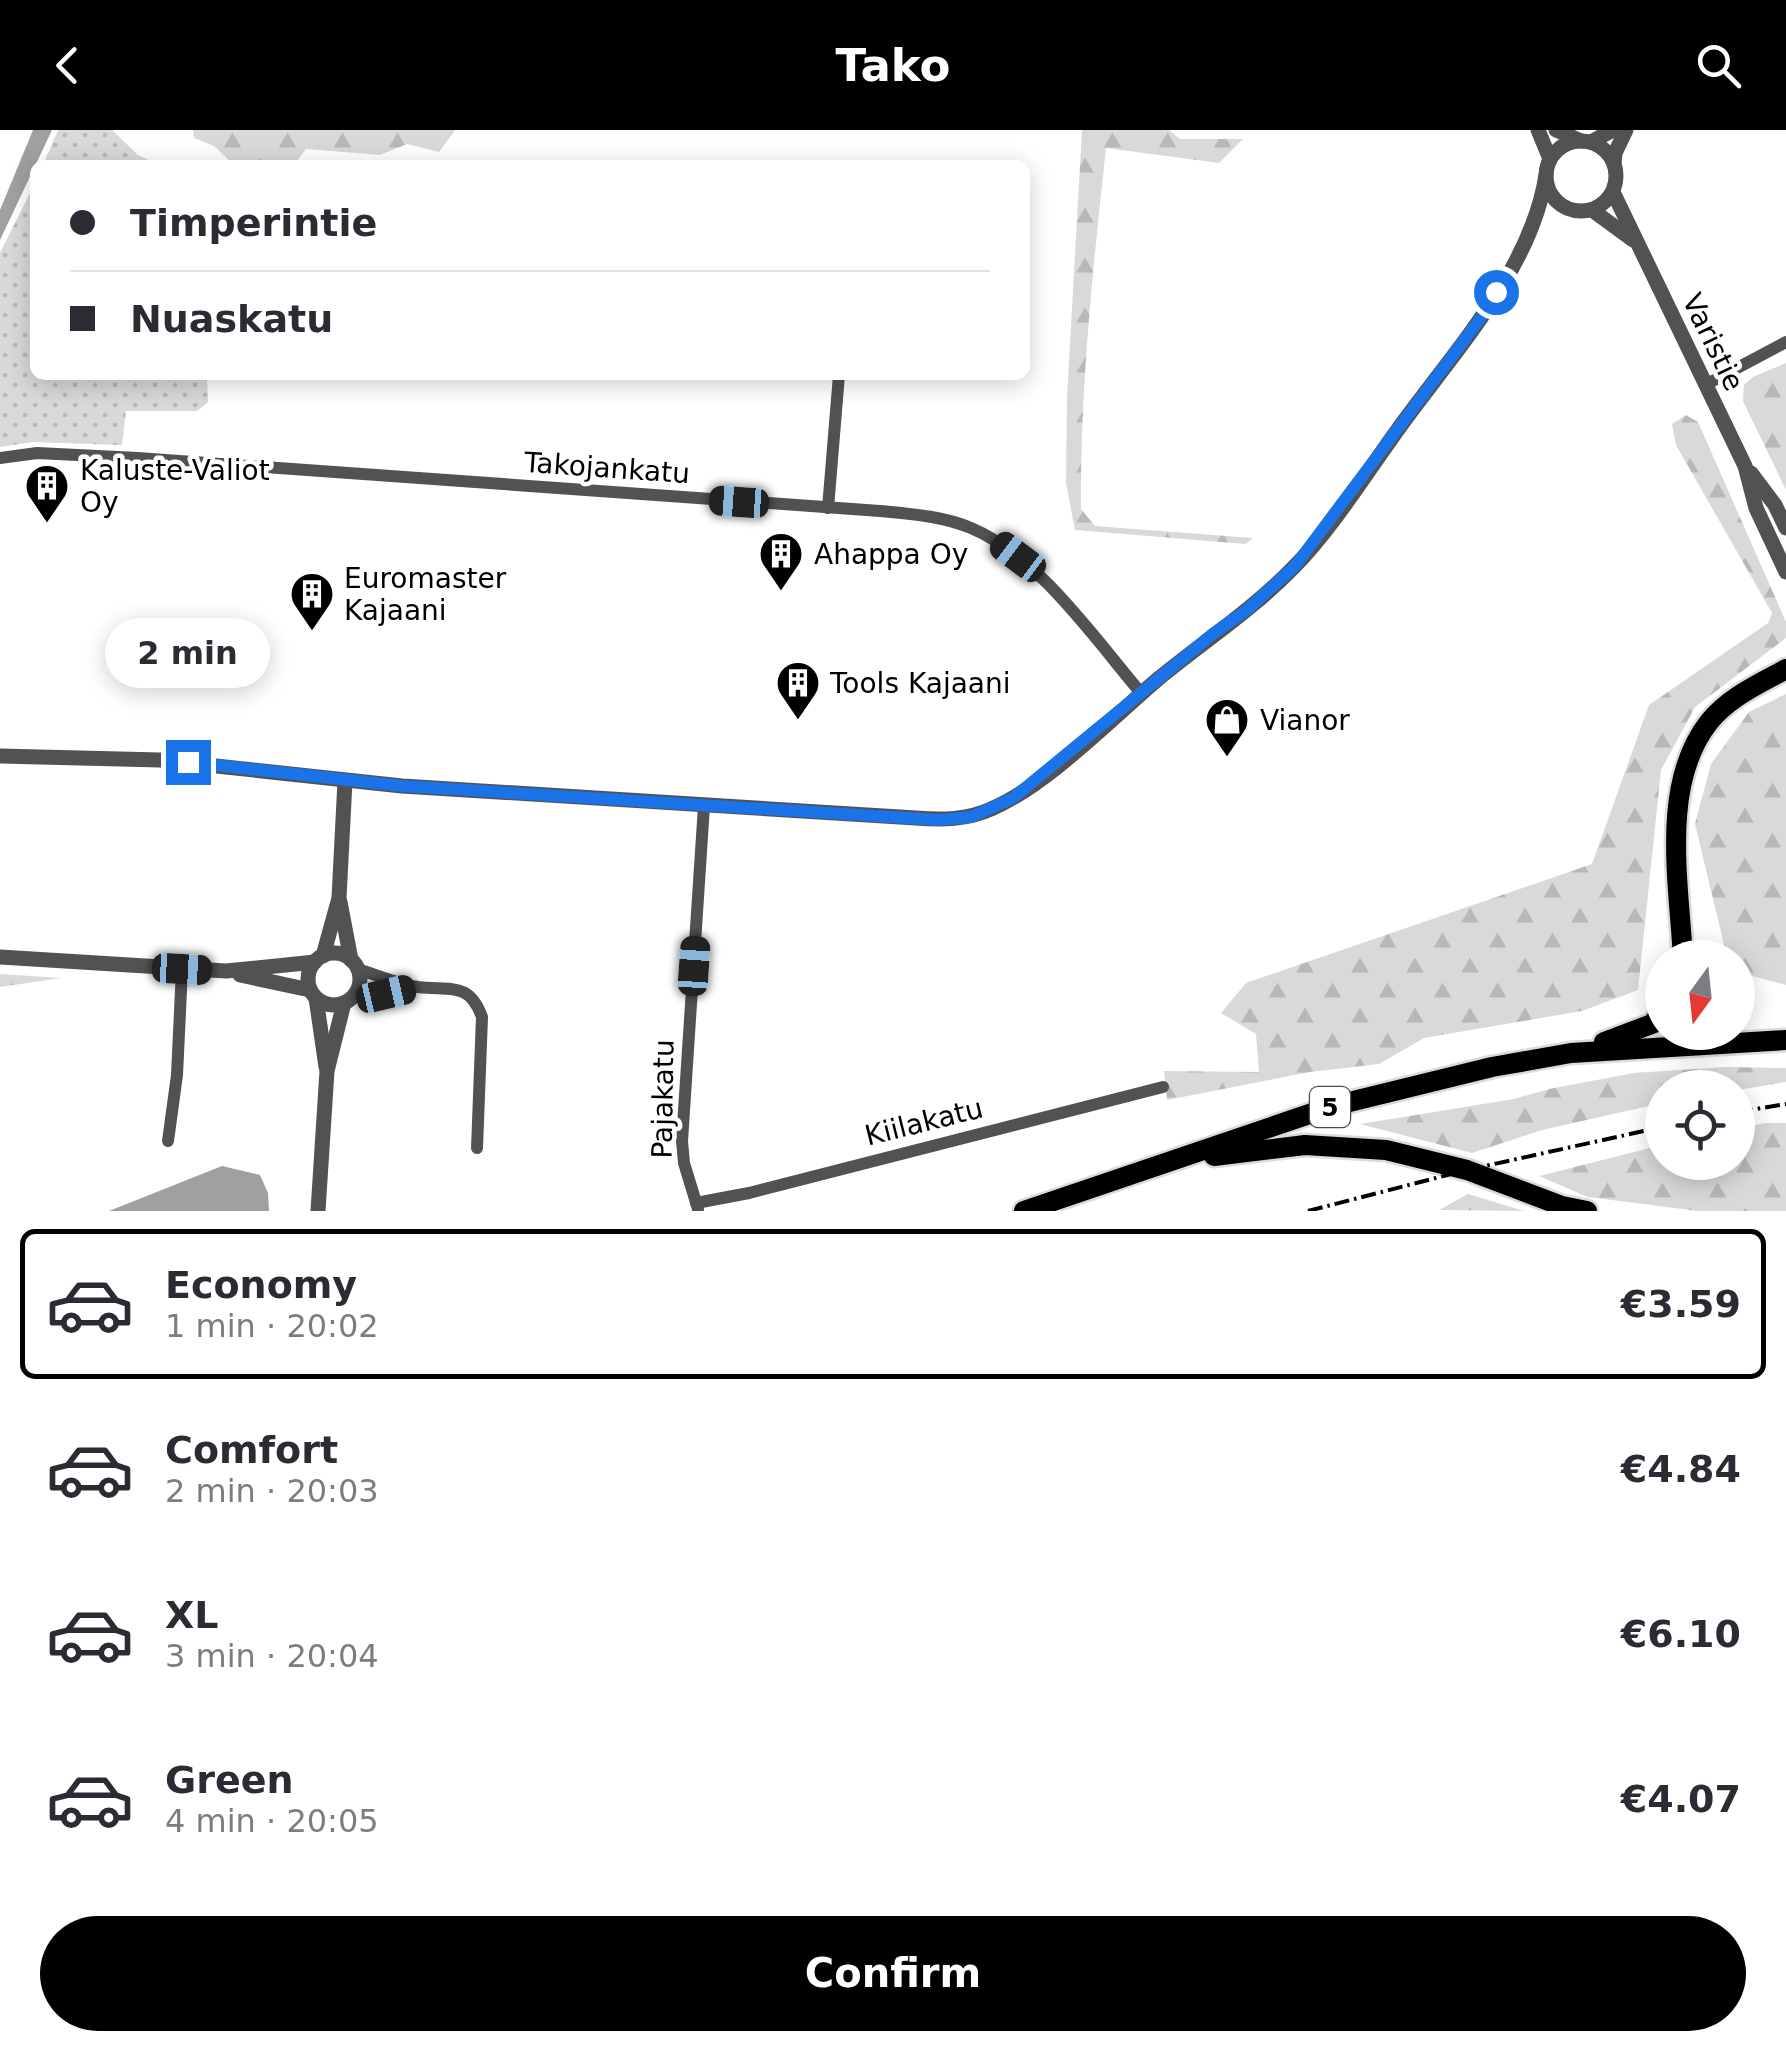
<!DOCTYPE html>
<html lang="en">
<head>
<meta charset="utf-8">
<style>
  :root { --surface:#fff; --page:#f2f2f3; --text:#2b2b33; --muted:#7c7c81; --line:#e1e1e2; --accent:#000 }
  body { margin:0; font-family:"DejaVu Sans",sans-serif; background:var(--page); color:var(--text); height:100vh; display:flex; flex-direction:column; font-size:38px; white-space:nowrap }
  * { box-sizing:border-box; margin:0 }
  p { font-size:32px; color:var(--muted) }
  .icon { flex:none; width:55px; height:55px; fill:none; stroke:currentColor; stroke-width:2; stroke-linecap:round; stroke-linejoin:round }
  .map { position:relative; height:1081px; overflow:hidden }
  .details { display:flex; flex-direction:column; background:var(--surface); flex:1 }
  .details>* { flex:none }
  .hud { position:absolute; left:30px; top:30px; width:1000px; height:220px; border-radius:15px; box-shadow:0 5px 25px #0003; display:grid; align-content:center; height:220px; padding:0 40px; background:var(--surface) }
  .needle { width:65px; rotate:195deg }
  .fabs { position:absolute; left:1645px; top:810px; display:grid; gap:20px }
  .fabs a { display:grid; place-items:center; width:110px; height:110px; border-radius:50%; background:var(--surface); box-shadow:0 5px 25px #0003; font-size:50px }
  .end { position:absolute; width:45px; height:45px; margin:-22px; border:12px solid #1a73e8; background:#fff; box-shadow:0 0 0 5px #fff }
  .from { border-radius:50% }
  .bubble { position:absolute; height:70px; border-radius:35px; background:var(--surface); box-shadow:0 5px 25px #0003; font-size:32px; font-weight:700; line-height:70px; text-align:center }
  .car { position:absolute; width:30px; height:60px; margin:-30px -15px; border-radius:12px; box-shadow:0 0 8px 2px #0007; background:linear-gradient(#222 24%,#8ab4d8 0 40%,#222 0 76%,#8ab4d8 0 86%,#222 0) }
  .hud b { display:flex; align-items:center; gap:35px; height:95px; font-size:38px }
  .hud b+b { border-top:2px solid var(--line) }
  .hud i { width:25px; height:25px; background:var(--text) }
  ul { padding:18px 0 0; list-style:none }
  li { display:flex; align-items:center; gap:30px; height:150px; margin:0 20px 15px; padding:0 20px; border:5px solid transparent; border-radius:15px }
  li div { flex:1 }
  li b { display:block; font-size:38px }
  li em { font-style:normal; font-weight:700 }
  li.on { border-color:var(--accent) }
  li>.icon { width:90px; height:90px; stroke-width:1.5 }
  .primary-button { display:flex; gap:20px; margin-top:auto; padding:20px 40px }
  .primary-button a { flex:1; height:115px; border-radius:60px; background:var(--accent); color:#fff; font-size:40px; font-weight:700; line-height:115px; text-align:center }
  header { display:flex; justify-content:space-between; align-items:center; height:130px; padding:0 40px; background:var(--accent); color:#fff; font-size:45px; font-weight:700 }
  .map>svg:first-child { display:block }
  .grass { fill:url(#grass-dots) }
  .forest { fill:url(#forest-firs) }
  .water { fill:#a0a0a0 }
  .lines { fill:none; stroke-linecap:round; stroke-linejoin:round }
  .trunk-casing { stroke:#dbdbdb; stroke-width:25 }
  .minor { stroke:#525252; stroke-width:12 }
  .tertiary { stroke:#525252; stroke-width:15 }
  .trunk { stroke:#000; stroke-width:20 }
  .rail { stroke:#000; stroke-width:4; stroke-dasharray:15 5 2.5 5; stroke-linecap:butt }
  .route { stroke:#1a73e8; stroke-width:12 }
  .labels { text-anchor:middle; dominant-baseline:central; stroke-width:9; stroke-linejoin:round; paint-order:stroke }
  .shield { fill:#fff; stroke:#4c4c4c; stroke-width:2.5 }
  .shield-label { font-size:25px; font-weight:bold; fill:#000 }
  .street-label { font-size:28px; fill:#000; stroke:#fff }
  .poi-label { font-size:28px; fill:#000; stroke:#fff; text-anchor:start }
</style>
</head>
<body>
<header><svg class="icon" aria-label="back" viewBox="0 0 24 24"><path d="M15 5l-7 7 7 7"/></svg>Tako<svg class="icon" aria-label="search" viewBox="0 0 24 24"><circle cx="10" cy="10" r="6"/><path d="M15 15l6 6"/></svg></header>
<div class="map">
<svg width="1786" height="1081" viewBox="0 0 1786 1081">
  <defs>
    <pattern id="grass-dots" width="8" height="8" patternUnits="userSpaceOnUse" patternTransform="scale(2.5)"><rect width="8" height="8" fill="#d9d9d9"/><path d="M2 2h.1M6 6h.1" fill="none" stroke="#b8b8b8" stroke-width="1.8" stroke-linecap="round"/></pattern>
    <pattern id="forest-firs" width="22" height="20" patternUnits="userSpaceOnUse" patternTransform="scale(2.5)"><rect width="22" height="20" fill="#d9d9d9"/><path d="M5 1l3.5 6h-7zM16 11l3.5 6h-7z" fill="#b8b8b8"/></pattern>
  </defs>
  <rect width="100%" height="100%" fill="#fff"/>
  <g class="grass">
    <path d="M 58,0 L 112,0 L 138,25 L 160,35 L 43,35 Z"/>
    <path d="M 35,53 L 35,245 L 214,245 L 207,250 L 208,272 L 197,281 L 126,281 L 122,315 L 33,312 L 0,317 L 0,123 Z"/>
  </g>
  <g class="forest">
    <path d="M 193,0 L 455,0 L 439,22 L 407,14 L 380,25 L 306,19 L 294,35 L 234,35 L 214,16 L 194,8 Z"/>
    <path d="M 1082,0 L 1169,0 L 1180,9 L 1243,9 L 1219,33 L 1106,18 C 1093,137 1080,259 1081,379 L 1095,396 L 1253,408 L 1246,414 L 1075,400 L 1066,353 L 1067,268 Z"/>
    <path d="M 1786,233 L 1786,360 L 1743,271 L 1744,255 L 1753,247 Z"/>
    <path d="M 1686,285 L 1698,292 L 1786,492 L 1786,508 L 1695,577 L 1661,640 L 1638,860 L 1582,881 L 1424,908 L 1379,934 L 1310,942 L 1167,970 L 1164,941 L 1259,942 L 1256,904 L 1221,883 L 1246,853 L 1592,734 L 1649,575 L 1768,493 L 1772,483 L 1676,315 L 1672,294 Z"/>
    <path d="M 1786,564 L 1786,855 L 1738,842 L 1738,828 L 1727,827 L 1695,694 L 1711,634 L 1749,582 Z"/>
    <path d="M 0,844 L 61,848 L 0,857 Z"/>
    <path d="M 1726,937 L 1786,938 L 1786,952 L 1738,960 L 1662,958 L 1662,973 L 1542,1000 L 1472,1023 L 1360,994 L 1514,969 L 1549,959 L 1634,943 Z"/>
    <path d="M 1765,993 L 1786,993 L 1786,1081 L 1698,1081 L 1588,1067 L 1539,1046 L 1662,1015 L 1662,1032 L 1738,1032 L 1738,999 Z"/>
    <path d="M 1468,1064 L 1524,1081 L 1439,1080 Z"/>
  </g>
  <g class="water">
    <path d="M 33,0 L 52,0 L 0,110 L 0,80 Z"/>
    <path d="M 222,1036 L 260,1045 L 268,1063 L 269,1081 L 109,1081 Z"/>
  </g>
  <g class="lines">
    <defs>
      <g id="trunk">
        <path d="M 1683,828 C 1679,753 1660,654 1709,592 C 1729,567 1759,554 1786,539"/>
        <path d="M 1604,912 L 1652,894 L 1662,882"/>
        <path d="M 1214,1026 L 1305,1015 L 1386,1020 L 1467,1040 L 1562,1076 L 1587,1081"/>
        <path d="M 1024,1081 L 1333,976 L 1492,937 L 1571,923 L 1786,910"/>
      </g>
    </defs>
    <use href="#trunk" class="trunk-casing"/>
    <g class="minor">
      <path d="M 1707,254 L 1786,212"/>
      <path d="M 0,328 L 37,323 L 138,328 L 880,381 C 911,384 942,386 971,398 C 1038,426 1095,509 1141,563"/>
      <path d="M 828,378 L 839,245"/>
      <path d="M 357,839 C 377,845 398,854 418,857 C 450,861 469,851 482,887 L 477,1018"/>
      <path d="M 353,867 L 414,857"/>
      <path d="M 168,1011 L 177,945 L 182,839"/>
      <path d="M 696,1073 L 749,1063 L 1163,957"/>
      <path d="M 698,1079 L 684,1033 L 682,1011 L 704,676"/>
    </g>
    <g class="tertiary">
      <path d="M 1538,0 L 1550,29"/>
      <path d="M 1556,0 L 1581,11"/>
      <circle cx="1581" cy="46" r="35"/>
      <path d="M 1591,12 L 1613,0"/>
      <path d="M 1614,34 L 1615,23 L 1626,0"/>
      <path d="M 1613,62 L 1745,336 L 1756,378 L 1786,442"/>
      <path d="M 1592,80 L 1633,110"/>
      <path d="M 1751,343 L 1775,375 L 1786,398"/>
      <path d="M 0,626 L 160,630 L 402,656 L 916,688 C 942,690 967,690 991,679 C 1046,656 1111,589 1158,549 C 1203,512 1252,480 1293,438 C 1330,401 1363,348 1394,305 C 1449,227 1531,142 1546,45"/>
      <path d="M 340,772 L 351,830"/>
      <circle cx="334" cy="849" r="26"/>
      <path d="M 323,826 L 339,768 L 345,651"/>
      <path d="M 0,827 L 226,841 L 315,832"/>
      <path d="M 240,845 L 310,860"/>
      <path d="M 316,868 L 326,937"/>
      <path d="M 318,1081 L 327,941 L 344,873"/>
    </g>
    <use href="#trunk" class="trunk"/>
    <g class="rail">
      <path d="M 1738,982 L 1786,974"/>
      <path d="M 1308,1081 L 1467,1040 L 1662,997"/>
    </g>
  </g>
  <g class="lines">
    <path class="route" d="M 188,632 L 402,656 L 939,690 L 971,687 L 1013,668 L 1214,503 L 1247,480 L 1295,436 L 1480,189 L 1496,162"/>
  </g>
  <defs>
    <symbol id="building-pin" viewBox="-11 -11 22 30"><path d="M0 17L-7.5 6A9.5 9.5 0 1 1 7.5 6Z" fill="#000" stroke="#fff"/><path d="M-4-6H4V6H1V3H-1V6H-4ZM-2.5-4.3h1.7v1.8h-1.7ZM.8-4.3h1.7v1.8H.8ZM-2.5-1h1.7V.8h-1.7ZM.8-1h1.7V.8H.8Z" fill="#fff"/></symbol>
    <symbol id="shop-pin" viewBox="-11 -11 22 30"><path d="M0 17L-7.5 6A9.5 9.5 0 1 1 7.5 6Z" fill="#000" stroke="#fff"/><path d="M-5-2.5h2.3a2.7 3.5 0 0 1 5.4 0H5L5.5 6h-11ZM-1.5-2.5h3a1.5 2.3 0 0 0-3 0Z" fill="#fff"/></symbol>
  </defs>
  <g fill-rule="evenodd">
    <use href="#building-pin" x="22" y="331" width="50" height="68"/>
    <use href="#building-pin" x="756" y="399" width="50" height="68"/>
    <use href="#building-pin" x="287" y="439" width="50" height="68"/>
    <use href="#building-pin" x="773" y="528" width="50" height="68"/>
    <use href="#shop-pin" x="1202" y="565" width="50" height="68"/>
  </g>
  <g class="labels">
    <rect class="shield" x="1310" y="957" width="40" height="40" rx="8"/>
    <g class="shield-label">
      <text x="1330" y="977">5</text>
    </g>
    <g class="street-label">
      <text transform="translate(1713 212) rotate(64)">Varistie</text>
      <text transform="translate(607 338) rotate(4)">Takojankatu</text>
      <text transform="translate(663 969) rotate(-89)">Pajakatu</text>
      <text transform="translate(924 992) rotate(-14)">Kiilakatu</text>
    </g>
    <g class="poi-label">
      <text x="80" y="340">Kaluste-Valiot<tspan x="80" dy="32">Oy</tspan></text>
      <text x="814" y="424">Ahappa Oy</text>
      <text x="344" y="448">Euromaster<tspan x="344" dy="32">Kajaani</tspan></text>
      <text x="830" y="553">Tools Kajaani</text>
      <text x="1260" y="590">Vianor</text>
    </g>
  </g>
</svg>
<div class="fabs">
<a><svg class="needle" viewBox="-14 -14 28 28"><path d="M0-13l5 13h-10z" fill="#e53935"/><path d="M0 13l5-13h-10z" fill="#7c7c81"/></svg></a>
<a><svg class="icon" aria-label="locate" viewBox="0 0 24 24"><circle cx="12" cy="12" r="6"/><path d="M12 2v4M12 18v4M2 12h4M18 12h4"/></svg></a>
</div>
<i class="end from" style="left:1496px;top:162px"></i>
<i class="end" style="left:188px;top:632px"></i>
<div class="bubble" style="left:105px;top:488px;width:165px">2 min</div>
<i class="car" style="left:739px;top:372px;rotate:274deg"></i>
<i class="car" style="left:1018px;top:427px;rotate:307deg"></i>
<i class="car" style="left:694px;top:836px;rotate:4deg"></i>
<i class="car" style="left:182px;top:839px;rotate:93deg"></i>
<i class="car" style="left:386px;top:864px;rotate:77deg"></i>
<div class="hud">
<b><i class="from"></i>Timperintie</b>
<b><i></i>Nuaskatu</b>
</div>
</div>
<section class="details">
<ul>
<li class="on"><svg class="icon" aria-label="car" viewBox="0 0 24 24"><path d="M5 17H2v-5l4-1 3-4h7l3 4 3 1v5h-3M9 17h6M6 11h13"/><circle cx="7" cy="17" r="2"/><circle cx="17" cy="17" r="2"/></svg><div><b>Economy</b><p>1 min · 20:02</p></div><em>€3.59</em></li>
<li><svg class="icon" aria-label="car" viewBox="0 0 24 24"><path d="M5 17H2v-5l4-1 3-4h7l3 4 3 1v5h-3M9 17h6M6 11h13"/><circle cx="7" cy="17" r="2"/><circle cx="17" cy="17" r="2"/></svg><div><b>Comfort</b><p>2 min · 20:03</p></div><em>€4.84</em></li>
<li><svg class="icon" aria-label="car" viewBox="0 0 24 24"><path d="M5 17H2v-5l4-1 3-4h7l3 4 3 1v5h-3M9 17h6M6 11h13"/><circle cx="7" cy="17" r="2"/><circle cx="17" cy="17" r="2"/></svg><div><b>XL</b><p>3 min · 20:04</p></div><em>€6.10</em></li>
<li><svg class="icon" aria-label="car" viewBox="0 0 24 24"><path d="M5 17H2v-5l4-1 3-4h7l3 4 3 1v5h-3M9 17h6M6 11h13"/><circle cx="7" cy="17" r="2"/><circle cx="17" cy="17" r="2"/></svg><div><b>Green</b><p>4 min · 20:05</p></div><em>€4.07</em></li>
</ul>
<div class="primary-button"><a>Confirm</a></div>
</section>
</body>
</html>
